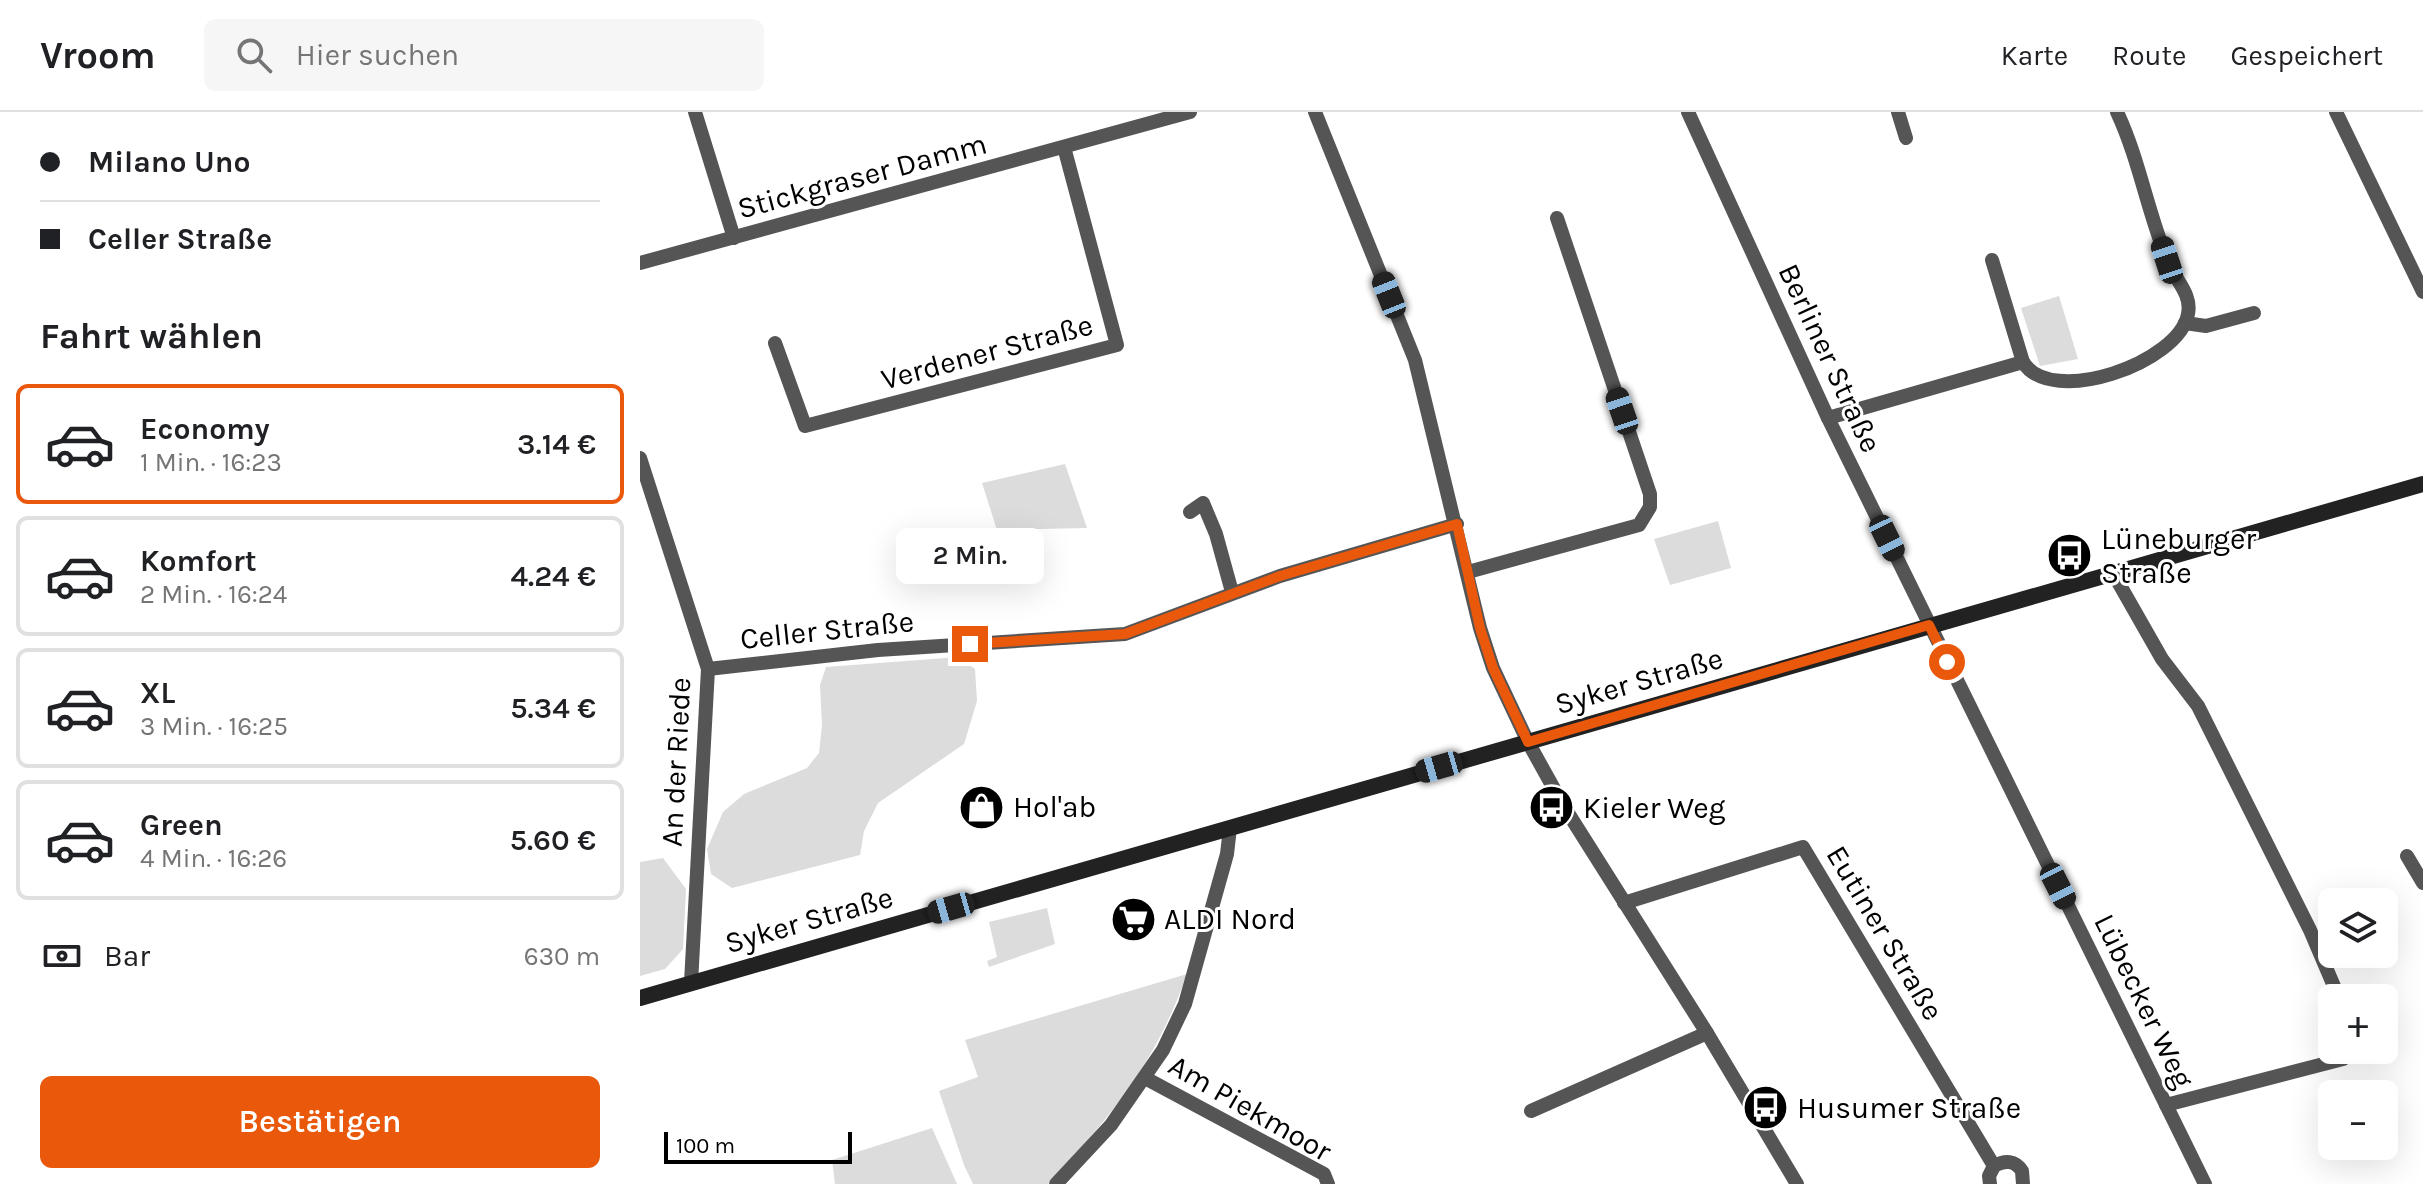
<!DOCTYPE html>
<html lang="de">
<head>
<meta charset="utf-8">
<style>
  :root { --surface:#fff; --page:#f6f6f6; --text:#202124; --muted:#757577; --line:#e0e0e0; --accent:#ea580c }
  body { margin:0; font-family:Karla,sans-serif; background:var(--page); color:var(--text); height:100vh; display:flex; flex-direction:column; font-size:30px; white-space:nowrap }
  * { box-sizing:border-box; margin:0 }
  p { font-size:26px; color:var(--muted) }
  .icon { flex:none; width:44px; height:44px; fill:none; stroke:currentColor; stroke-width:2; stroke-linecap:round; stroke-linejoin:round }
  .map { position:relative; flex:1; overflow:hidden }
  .panel { display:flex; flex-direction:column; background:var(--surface); width:640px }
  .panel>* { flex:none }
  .top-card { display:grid; align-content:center; height:176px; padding:0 40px; background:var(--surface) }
  .fabs { position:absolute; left:1678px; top:776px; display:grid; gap:16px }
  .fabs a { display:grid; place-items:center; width:80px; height:80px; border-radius:12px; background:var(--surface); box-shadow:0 8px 32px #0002; font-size:40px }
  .scale { position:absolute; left:24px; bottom:20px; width:188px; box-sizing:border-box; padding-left:8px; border:4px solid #000; border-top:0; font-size:22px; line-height:28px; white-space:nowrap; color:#000; -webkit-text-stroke:6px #fff; paint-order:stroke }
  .end { position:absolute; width:36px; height:36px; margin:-18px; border:10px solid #ea580c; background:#fff; box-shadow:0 0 0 4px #fff }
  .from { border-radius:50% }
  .bubble { position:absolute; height:56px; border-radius:12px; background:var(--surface); box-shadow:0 8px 32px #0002; font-size:26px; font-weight:600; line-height:56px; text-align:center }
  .car { position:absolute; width:24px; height:48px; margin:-24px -12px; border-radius:10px; box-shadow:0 0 6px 2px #0007; background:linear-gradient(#222 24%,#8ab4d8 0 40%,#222 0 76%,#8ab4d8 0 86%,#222 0) }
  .top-card b { display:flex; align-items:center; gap:28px; height:76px; font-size:30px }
  .top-card b+b { border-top:2px solid var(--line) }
  .top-card i { width:20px; height:20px; background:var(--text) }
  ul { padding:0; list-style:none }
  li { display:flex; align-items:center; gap:24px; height:120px; margin:0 16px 12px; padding:0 24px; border:4px solid var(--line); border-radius:12px }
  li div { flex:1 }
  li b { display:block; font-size:30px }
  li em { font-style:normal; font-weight:600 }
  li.on { border-color:var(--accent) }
  li>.icon { width:72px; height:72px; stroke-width:1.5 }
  h2 { padding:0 40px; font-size:36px; line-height:96px }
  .pay { display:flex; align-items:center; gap:20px; height:88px; padding:0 40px; font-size:30px }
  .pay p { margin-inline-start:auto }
  .primary-button { display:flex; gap:16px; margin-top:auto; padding:16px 40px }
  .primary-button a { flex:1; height:92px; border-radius:12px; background:var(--accent); color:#fff; font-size:32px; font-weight:600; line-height:92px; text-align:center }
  header { display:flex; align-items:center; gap:48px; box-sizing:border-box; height:112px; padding:0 40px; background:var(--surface); border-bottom:2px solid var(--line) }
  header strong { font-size:38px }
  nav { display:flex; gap:44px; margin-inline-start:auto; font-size:28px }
  .search { width:560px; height:72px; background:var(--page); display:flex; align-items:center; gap:20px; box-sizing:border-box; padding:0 28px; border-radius:12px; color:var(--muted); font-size:30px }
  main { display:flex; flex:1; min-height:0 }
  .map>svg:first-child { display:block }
  .green { fill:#dcdcdc }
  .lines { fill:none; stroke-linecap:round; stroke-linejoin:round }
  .street { stroke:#555; stroke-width:14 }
  .secondary { stroke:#222; stroke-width:16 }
  .route { stroke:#ea580c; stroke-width:10 }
  .labels { text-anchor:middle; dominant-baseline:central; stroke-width:6; stroke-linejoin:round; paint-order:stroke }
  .street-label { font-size:30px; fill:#000; stroke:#fff }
  .poi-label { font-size:30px; fill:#000; stroke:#fff; text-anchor:start }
</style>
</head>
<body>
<header>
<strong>Vroom</strong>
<div class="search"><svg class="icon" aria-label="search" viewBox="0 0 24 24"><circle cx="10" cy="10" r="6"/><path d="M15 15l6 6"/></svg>Hier suchen</div>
<nav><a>Karte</a><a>Route</a><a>Gespeichert</a></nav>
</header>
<main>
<section class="panel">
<div class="top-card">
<b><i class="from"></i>Milano Uno</b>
<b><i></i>Celler Straße</b>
</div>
<h2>Fahrt wählen</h2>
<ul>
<li class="on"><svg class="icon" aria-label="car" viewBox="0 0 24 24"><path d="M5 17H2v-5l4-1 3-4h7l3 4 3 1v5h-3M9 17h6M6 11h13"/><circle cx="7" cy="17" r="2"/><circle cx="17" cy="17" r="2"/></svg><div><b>Economy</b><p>1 Min. · 16:23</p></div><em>3.14 €</em></li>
<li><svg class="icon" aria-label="car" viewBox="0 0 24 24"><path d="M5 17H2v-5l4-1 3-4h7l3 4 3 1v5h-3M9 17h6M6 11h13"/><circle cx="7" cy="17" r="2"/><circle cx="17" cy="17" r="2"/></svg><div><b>Komfort</b><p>2 Min. · 16:24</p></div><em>4.24 €</em></li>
<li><svg class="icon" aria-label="car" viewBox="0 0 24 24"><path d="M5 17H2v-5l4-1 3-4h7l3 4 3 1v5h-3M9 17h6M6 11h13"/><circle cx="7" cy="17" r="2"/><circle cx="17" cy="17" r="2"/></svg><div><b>XL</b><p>3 Min. · 16:25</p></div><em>5.34 €</em></li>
<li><svg class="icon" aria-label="car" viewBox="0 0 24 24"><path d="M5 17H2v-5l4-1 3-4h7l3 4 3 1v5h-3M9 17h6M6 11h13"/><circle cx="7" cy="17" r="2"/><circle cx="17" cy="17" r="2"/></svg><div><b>Green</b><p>4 Min. · 16:26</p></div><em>5.60 €</em></li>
</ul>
<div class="pay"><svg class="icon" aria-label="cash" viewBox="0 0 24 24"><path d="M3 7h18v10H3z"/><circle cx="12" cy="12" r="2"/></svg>Bar<p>630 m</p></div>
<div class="primary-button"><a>Bestätigen</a></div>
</section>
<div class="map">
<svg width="1783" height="1072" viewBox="0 0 1783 1072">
  <rect width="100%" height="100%" fill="#fff"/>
  <g class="green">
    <path d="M 1419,184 L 1438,247 L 1400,254 L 1381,196 Z"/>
    <path d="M 425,352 L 447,416 L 357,418 L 342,371 Z"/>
    <path d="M 1078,409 L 1091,456 L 1030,473 L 1014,427 Z"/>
    <path d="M 319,545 L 335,557 L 337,589 L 324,632 L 238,691 L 224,719 L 220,743 L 92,776 L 71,762 L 67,737 L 83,700 L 104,682 L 167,656 L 179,641 L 182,613 L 180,573 L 186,555 Z"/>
    <path d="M 23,746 L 46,777 L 43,837 L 25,857 L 0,864 L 0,750 Z"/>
    <path d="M 407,796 L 415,832 L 349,855 L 347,849 L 357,845 L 349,810 Z"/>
    <path d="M 547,862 C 515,952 472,1003 408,1072 L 333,1072 L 324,1053 L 299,979 L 338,965 L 325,928 Z"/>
    <path d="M 292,1016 L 317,1072 L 195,1072 L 192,1048 Z"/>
  </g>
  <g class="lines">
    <g class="street">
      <path d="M 55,0 L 94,126"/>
      <path d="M 675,0 L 775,248 L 840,516 L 853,556 L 888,630 L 923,693 L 1067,921 L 1157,1072"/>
      <path d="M 1048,0 L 1188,306 L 1565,1072"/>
      <path d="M 1258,0 L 1266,26"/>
      <path d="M 1696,0 L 1783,180"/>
      <path d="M 1352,148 L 1383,250"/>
      <path d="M 0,151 L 550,0"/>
      <path d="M 1545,211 L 1566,214 L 1614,201"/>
      <path d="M 135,231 L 165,314 L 477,233 L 424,35"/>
      <path d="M 1188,306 L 1383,250 C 1411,296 1539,251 1548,202 C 1552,182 1536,169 1529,152 C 1508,103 1500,49 1477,0"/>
      <path d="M 0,346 L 68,557 L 51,871"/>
      <path d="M 550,400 L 563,391 L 576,422 L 592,480"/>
      <path d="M 828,460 L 999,413 L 1010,395 L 1010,382 L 917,106"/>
      <path d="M 1473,461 L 1522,547 L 1558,594 L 1670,818 L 1699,886"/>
      <path d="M 68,557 L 238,538 L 485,522 L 640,464 L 817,412"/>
      <path d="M 1767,744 L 1783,771"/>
      <path d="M 984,791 L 1163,735 L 1354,1054"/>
      <path d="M 505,966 L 684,1062 L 688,1072"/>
      <path d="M 1526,993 L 1703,947 L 1714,938"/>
      <path d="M 891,999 L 1067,921"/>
      <path d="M 416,1072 L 471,1013 L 523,938 L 545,892 L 587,742 L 590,716"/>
      <path d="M 1350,1072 L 1349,1064 L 1354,1054 C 1365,1048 1375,1048 1382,1059 L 1383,1072"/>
    </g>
    <path class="secondary" d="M 0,886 L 1783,372"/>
  </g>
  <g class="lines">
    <path class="route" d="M 330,532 L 485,522 L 640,464 L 817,412 L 840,516 L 853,556 L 888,630 L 1289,513 L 1307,550"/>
  </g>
  <defs>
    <symbol id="bus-disc" viewBox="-11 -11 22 22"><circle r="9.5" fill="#000" stroke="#fff"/><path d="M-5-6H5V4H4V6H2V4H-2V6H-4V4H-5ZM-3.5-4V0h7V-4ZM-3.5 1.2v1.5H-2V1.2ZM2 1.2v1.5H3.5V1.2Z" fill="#fff"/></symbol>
    <symbol id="shop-disc" viewBox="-11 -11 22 22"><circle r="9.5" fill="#000" stroke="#fff"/><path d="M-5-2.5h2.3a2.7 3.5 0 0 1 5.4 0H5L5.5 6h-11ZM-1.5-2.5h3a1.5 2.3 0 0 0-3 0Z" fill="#fff"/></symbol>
    <symbol id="supermarket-disc" viewBox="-11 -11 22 22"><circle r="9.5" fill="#000" stroke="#fff"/><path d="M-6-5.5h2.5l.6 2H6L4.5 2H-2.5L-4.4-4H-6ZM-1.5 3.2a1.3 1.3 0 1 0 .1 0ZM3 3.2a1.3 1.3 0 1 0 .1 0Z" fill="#fff"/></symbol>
  </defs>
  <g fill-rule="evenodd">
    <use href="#bus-disc" x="1404" y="418" width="51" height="51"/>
    <use href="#shop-disc" x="316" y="670" width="51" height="51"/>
    <use href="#bus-disc" x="886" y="670" width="51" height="51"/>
    <use href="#supermarket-disc" x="468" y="782" width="51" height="51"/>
    <use href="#bus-disc" x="1100" y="970" width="51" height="51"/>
  </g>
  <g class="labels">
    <g class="street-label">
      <text transform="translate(222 64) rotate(-15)">Stickgraser Damm</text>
      <text transform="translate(347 240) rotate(-15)">Verdener Straße</text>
      <text transform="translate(1190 246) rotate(65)">Berliner Straße</text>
      <text transform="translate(187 518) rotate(-6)">Celler Straße</text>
      <text transform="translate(999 569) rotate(-16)">Syker Straße</text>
      <text transform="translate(36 650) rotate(-87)">An der Riede</text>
      <text transform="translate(169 808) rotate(-16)">Syker Straße</text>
      <text transform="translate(1245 821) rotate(59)">Eutiner Straße</text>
      <text transform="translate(1504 889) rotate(64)">Lübecker Weg</text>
      <text transform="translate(610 996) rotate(30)">Am Piekmoor</text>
    </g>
    <g class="poi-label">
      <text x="1461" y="427">Lüneburger<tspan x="1461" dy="34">Straße</tspan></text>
      <text x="373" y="695">Hol'ab</text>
      <text x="943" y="696">Kieler Weg</text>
      <text x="524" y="807">ALDI Nord</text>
      <text x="1157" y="996">Husumer Straße</text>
    </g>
  </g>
</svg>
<div class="fabs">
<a><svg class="icon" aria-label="layers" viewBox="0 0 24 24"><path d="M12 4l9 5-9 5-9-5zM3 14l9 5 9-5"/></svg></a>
<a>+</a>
<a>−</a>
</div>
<div class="scale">100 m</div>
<i class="end from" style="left:1307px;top:550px"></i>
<i class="end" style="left:330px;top:532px"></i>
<div class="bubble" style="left:256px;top:416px;width:148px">2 Min.</div>
<i class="car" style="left:1527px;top:148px;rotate:342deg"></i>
<i class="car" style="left:749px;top:183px;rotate:338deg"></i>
<i class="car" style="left:982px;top:299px;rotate:341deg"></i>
<i class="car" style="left:1247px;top:426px;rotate:154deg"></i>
<i class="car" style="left:799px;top:655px;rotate:254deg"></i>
<i class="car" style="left:1418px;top:774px;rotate:153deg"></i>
<i class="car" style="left:311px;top:796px;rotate:254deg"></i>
</div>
</main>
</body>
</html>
